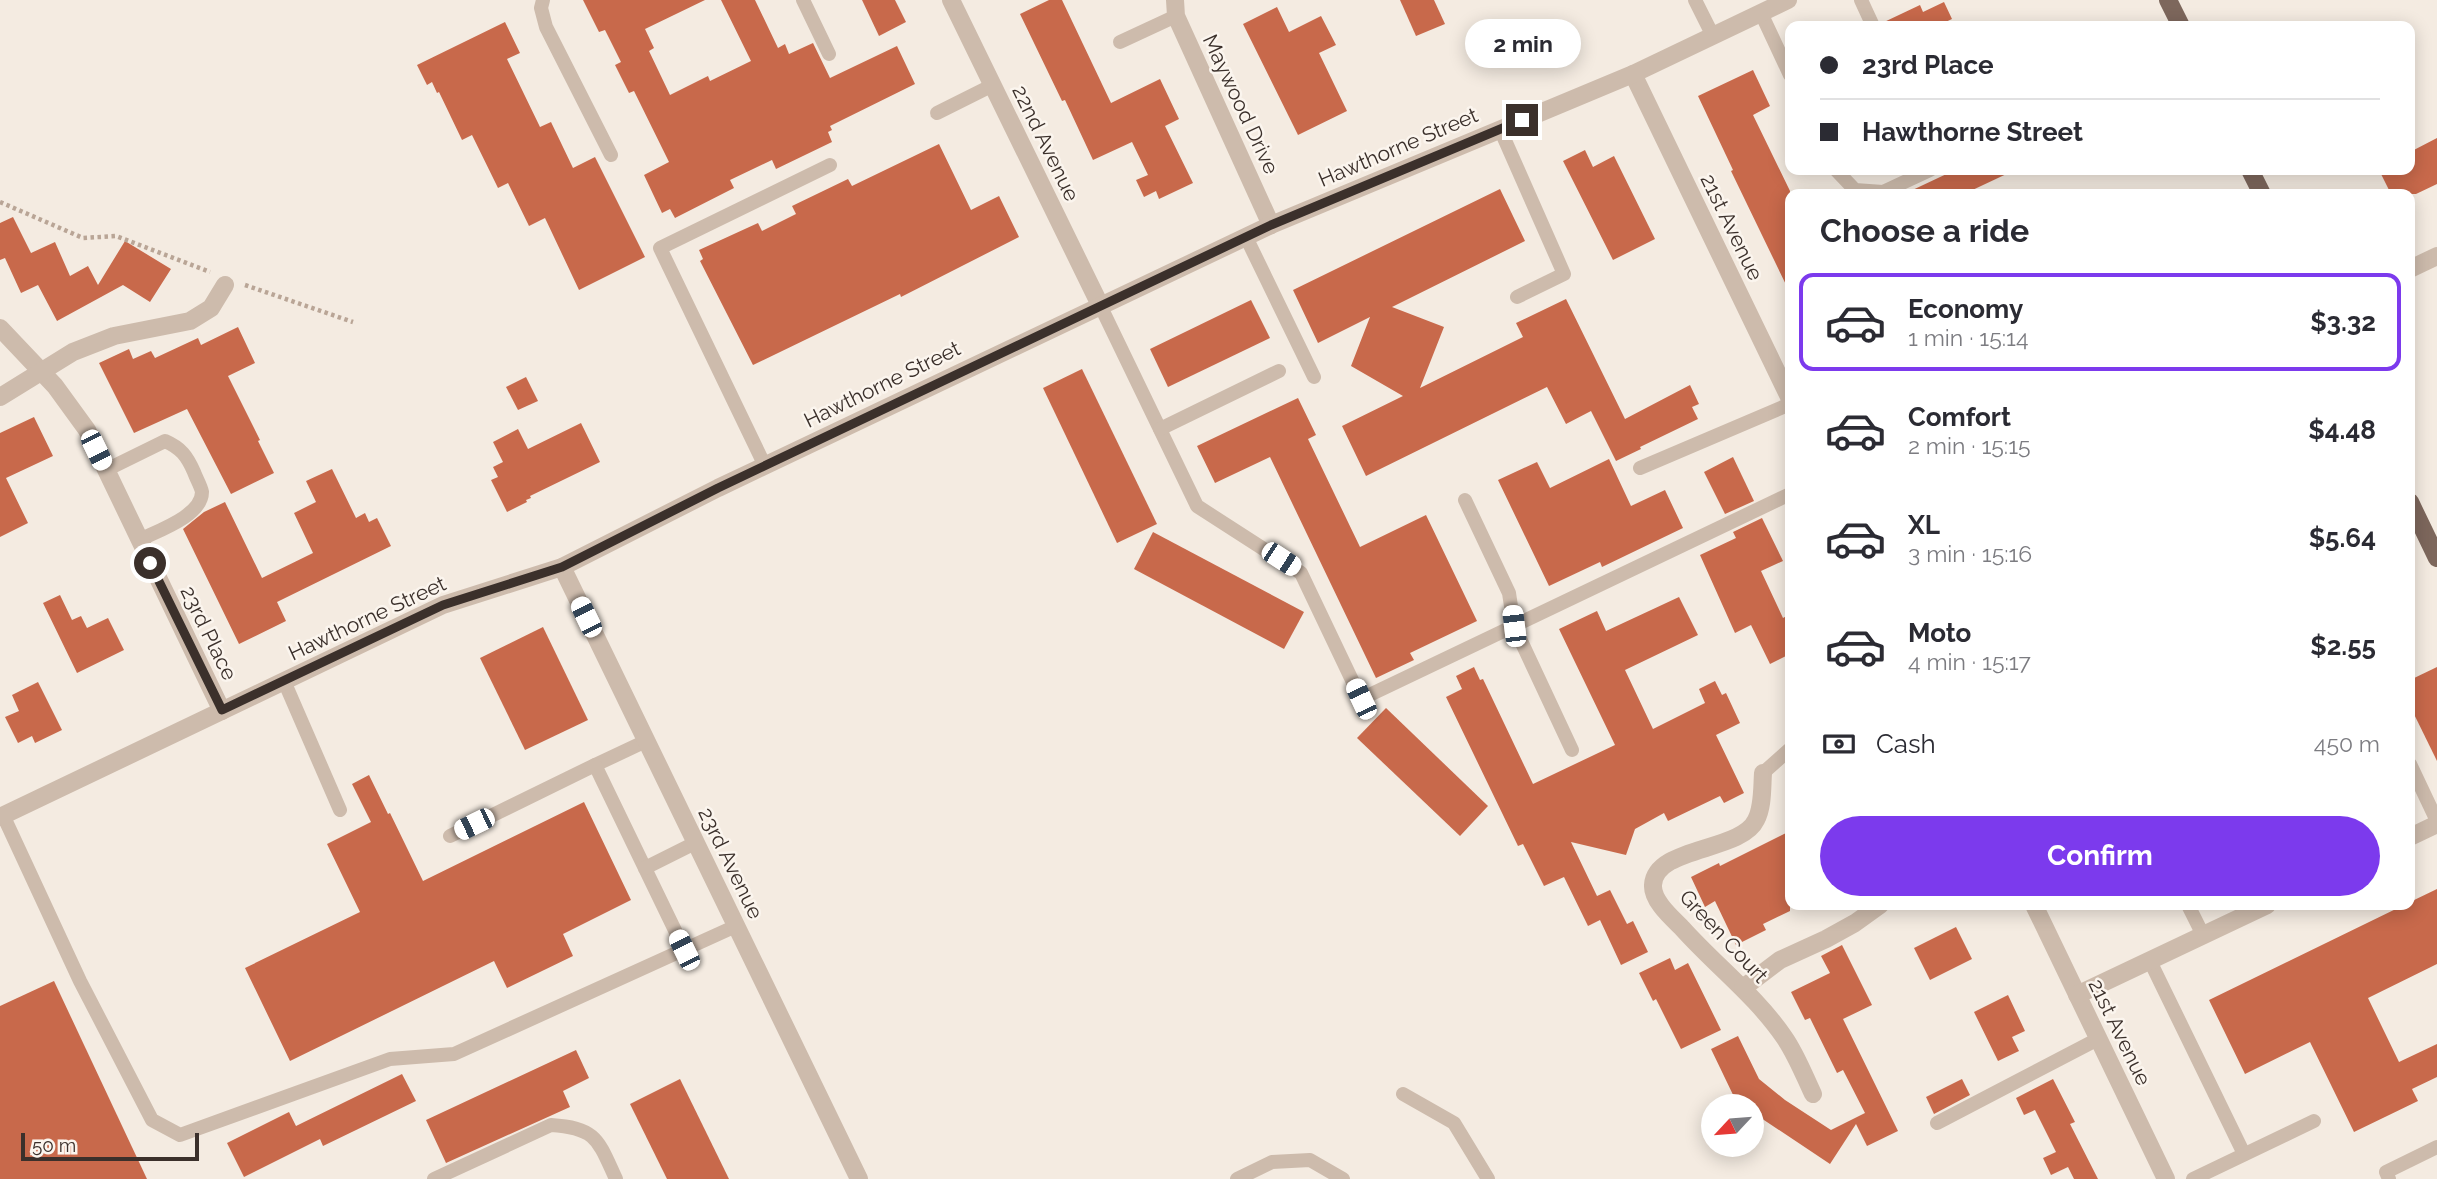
<!DOCTYPE html>
<html lang="en">
<head>
<meta charset="utf-8">
<style>
  :root { --surface:#fff; --page:#f2f2f3; --text:#2b2b33; --muted:#7c7c81; --line:#e1e1e2; --accent:#7c3aed }
  body { margin:0; font-family:Raleway,sans-serif; background:var(--page); color:var(--text); height:100vh; display:flex; flex-direction:column; font-size:26px; white-space:nowrap }
  * { box-sizing:border-box; margin:0 }
  p { font-size:23px; color:var(--muted) }
  .icon { flex:none; width:38px; height:38px; fill:none; stroke:currentColor; stroke-width:2; stroke-linecap:round; stroke-linejoin:round }
  .map { position:relative; flex:1; overflow:hidden }
  .panel { position:absolute; left:1785px; top:189px; width:630px; height:721px; display:flex; flex-direction:column; background:var(--surface); border-radius:14px; box-shadow:0 4px 18px #0003 }
  .panel>* { flex:none }
  .guide { position:absolute; left:1785px; top:21px; width:630px; height:154px; border-radius:14px; box-shadow:0 4px 18px #0003; display:grid; align-content:center; height:154px; padding:0 35px; background:var(--surface) }
  .needle { width:46px; rotate:244deg }
  .fabs { position:absolute; left:1701px; top:1094px; display:grid; gap:14px }
  .fabs a { display:grid; place-items:center; width:63px; height:63px; border-radius:50%; background:var(--surface); box-shadow:0 4px 18px #0003; font-size:35px }
  .scale { position:absolute; left:21px; bottom:18px; width:178px; box-sizing:border-box; padding-left:7px; border:4px solid #3b302b; border-top:0; font-size:19px; line-height:24px; white-space:nowrap; color:#3b302b; -webkit-text-stroke:5px #fbf5ee; paint-order:stroke }
  .end { position:absolute; width:32px; height:32px; margin:-16px; border:9px solid #3b302b; background:#fff; box-shadow:0 0 0 4px #fff }
  .from { border-radius:50% }
  .bubble { position:absolute; height:49px; border-radius:24px; background:var(--surface); box-shadow:0 4px 18px #0003; font-size:23px; font-weight:700; line-height:49px; text-align:center }
  .car { position:absolute; width:21px; height:42px; margin:-21px -10px; border-radius:9px; box-shadow:0 0 5px 2px #0007; background:linear-gradient(#fff 24%,#345 0 40%,#fff 0 76%,#345 0 86%,#fff 0) }
  .guide b { display:flex; align-items:center; gap:24px; height:66px; font-size:26px }
  .guide b+b { border-top:2px solid var(--line) }
  .guide i { width:18px; height:18px; background:var(--text) }
  ul { padding:0; list-style:none }
  li { display:flex; align-items:center; gap:21px; height:98px; margin:0 14px 10px; padding:0 21px; border:4px solid transparent; border-radius:14px }
  li div { flex:1 }
  li b { display:block; font-size:26px }
  li em { font-style:normal; font-weight:700 }
  li.active { border-color:var(--accent) }
  li>.icon { width:63px; height:63px; stroke-width:1.5 }
  h2 { padding:0 35px; font-size:32px; line-height:84px }
  .pay { display:flex; align-items:center; gap:18px; height:77px; padding:0 35px; font-size:26px }
  .pay p { margin-inline-start:auto }
  .action { display:flex; gap:14px; margin-top:auto; padding:14px 35px }
  .action a { flex:1; height:80px; border-radius:42px; background:var(--accent); color:#fff; font-size:28px; font-weight:700; line-height:80px; text-align:center }
  .map>svg:first-child { display:block }
  .building { fill:#c8694b }
  .lines { fill:none; stroke-linecap:round; stroke-linejoin:round }
  .path { stroke:#b9a596; stroke-width:4.5; stroke-dasharray:3.5 3.5; stroke-linecap:butt }
  .lane { stroke:#cdbbac; stroke-width:14 }
  .street { stroke:#cdbbac; stroke-width:18 }
  .primary { stroke:#7d675c; stroke-width:18 }
  .route { stroke:#3b302b; stroke-width:9 }
  .labels { text-anchor:middle; dominant-baseline:central; stroke-width:5; stroke-linejoin:round; paint-order:stroke }
  .street-label { font-size:21px; fill:#3b302b; stroke:#fbf5ee }
</style>
</head>
<body>
<div class="map">
<svg width="2437" height="1179" viewBox="0 0 2437 1179">
  <rect width="100%" height="100%" fill="#f4ebe1"/>
  <g class="building">
    <path d="M 583,0 L 705,0 L 645,29 L 654,48 L 649,51 L 670,95 L 708,76 L 710,81 L 751,61 L 721,0 L 755,0 L 778,48 L 785,44 L 789,54 L 813,43 L 830,78 L 897,46 L 915,84 L 830,126 L 832,130 L 828,132 L 832,142 L 776,169 L 772,160 L 730,180 L 734,188 L 675,218 L 670,209 L 662,213 L 644,175 L 669,162 L 634,91 L 629,93 L 615,65 L 621,62 L 605,30 L 599,32 Z"/>
    <path d="M 862,0 L 895,0 L 906,22 L 879,36 Z"/>
    <path d="M 1049,0 L 1062,0 L 1111,103 L 1160,79 L 1179,119 L 1165,126 L 1193,183 L 1159,199 L 1156,191 L 1144,197 L 1136,180 L 1148,175 L 1132,142 L 1093,160 L 1065,100 L 1062,101 L 1020,14 Z"/>
    <path d="M 1400,0 L 1434,0 L 1445,24 L 1416,36 Z"/>
    <path d="M 1944,2 L 1952,19 L 1937,26 L 1883,26 L 1882,23 L 1920,5 L 1923,12 Z"/>
    <path d="M 1277,7 L 1289,32 L 1321,16 L 1336,45 L 1319,53 L 1347,111 L 1298,135 L 1243,24 Z"/>
    <path d="M 505,22 L 520,53 L 507,59 L 540,127 L 551,122 L 573,168 L 595,157 L 645,257 L 579,290 L 545,218 L 529,226 L 508,183 L 498,188 L 472,135 L 462,140 L 439,92 L 437,93 L 432,82 L 427,85 L 417,65 Z"/>
    <path d="M 1753,70 L 1770,106 L 1753,115 L 1790,191 L 1790,293 L 1731,171 L 1733,170 L 1698,96 Z"/>
    <path d="M 2437,138 L 2437,184 L 2416,194 L 2391,194 L 2379,170 L 2410,170 L 2410,152 Z"/>
    <path d="M 939,144 L 971,210 L 999,196 L 1019,237 L 901,297 L 900,294 L 753,365 L 700,261 L 703,259 L 699,250 L 758,223 L 762,231 L 796,214 L 792,206 L 848,179 L 852,186 Z"/>
    <path d="M 1585,150 L 1593,167 L 1614,156 L 1655,239 L 1613,260 L 1563,161 Z"/>
    <path d="M 1955,170 L 2015,170 L 1964,194 L 1904,194 Z"/>
    <path d="M 1500,189 L 1525,241 L 1392,307 L 1444,327 L 1420,388 L 1523,337 L 1516,323 L 1566,299 L 1625,419 L 1690,385 L 1699,404 L 1692,407 L 1698,419 L 1640,447 L 1641,449 L 1616,461 L 1591,411 L 1566,424 L 1547,387 L 1366,476 L 1342,426 L 1403,396 L 1351,366 L 1370,317 L 1318,343 L 1293,290 Z"/>
    <path d="M 13,217 L 31,253 L 55,242 L 70,276 L 88,266 L 98,285 L 125,241 L 171,269 L 150,302 L 123,285 L 57,321 L 38,285 L 21,293 L 5,258 L 0,260 L 0,223 Z"/>
    <path d="M 1251,300 L 1270,338 L 1168,387 L 1150,349 Z"/>
    <path d="M 238,327 L 255,363 L 228,376 L 260,440 L 258,441 L 274,473 L 231,494 L 187,409 L 134,433 L 99,363 L 129,349 L 133,359 L 151,351 L 155,358 L 198,338 L 201,345 Z"/>
    <path d="M 1082,369 L 1157,524 L 1117,543 L 1043,388 Z"/>
    <path d="M 526,377 L 538,401 L 518,410 L 506,387 Z"/>
    <path d="M 1298,398 L 1316,435 L 1308,439 L 1360,547 L 1426,515 L 1477,621 L 1410,653 L 1414,660 L 1376,678 L 1270,457 L 1215,483 L 1197,446 Z"/>
    <path d="M 34,417 L 53,456 L 6,478 L 28,523 L 0,537 L 0,433 Z"/>
    <path d="M 581,423 L 600,462 L 530,496 L 531,498 L 526,500 L 527,502 L 507,512 L 491,480 L 498,477 L 493,467 L 503,462 L 493,442 L 518,429 L 528,449 Z"/>
    <path d="M 1733,457 L 1754,501 L 1725,514 L 1704,472 Z"/>
    <path d="M 1609,459 L 1631,506 L 1665,490 L 1683,528 L 1602,567 L 1600,562 L 1549,586 L 1498,480 L 1537,462 L 1550,488 Z"/>
    <path d="M 332,469 L 356,518 L 365,513 L 369,522 L 377,518 L 391,546 L 277,602 L 286,621 L 239,644 L 183,529 L 204,512 L 225,502 L 262,578 L 313,553 L 294,513 L 316,502 L 306,481 Z"/>
    <path d="M 1762,518 L 1783,561 L 1761,571 L 1783,618 L 1790,614 L 1790,654 L 1770,664 L 1751,625 L 1735,633 L 1700,555 L 1736,538 L 1733,532 Z"/>
    <path d="M 1153,532 L 1304,612 L 1284,649 L 1134,569 Z"/>
    <path d="M 60,595 L 72,620 L 81,616 L 87,628 L 108,618 L 124,650 L 77,673 L 43,603 Z"/>
    <path d="M 1679,597 L 1698,635 L 1625,670 L 1653,729 L 1705,703 L 1699,689 L 1715,681 L 1722,695 L 1726,693 L 1740,723 L 1716,735 L 1744,793 L 1724,803 L 1720,796 L 1668,821 L 1664,813 L 1635,829 L 1626,855 L 1571,842 L 1597,896 L 1610,890 L 1627,924 L 1633,921 L 1648,952 L 1621,965 L 1600,920 L 1588,926 L 1564,877 L 1544,886 L 1523,844 L 1518,846 L 1446,697 L 1462,689 L 1456,676 L 1474,667 L 1480,680 L 1483,679 L 1533,784 L 1615,745 L 1559,629 L 1597,611 L 1606,631 Z"/>
    <path d="M 543,627 L 588,720 L 525,750 L 480,658 Z"/>
    <path d="M 2437,667 L 2437,761 L 2410,706 L 2410,680 Z"/>
    <path d="M 38,682 L 62,730 L 35,743 L 32,736 L 18,743 L 5,717 L 19,711 L 12,695 Z"/>
    <path d="M 1386,708 L 1488,806 L 1460,836 L 1357,738 Z"/>
    <path d="M 369,775 L 388,814 L 390,813 L 423,881 L 584,802 L 631,900 L 563,934 L 573,956 L 507,988 L 494,961 L 290,1061 L 245,968 L 360,912 L 327,844 L 371,822 L 352,784 Z"/>
    <path d="M 1790,831 L 1790,911 L 1763,924 L 1766,930 L 1736,945 L 1715,901 L 1705,907 L 1691,877 L 1719,863 L 1720,866 Z"/>
    <path d="M 2437,889 L 2437,964 L 2368,998 L 2399,1062 L 2437,1044 L 2437,1077 L 2412,1089 L 2418,1101 L 2354,1132 L 2310,1042 L 2245,1074 L 2209,1000 L 2404,905 L 2410,905 L 2410,902 Z"/>
    <path d="M 1956,927 L 1972,959 L 1930,980 L 1914,948 Z"/>
    <path d="M 1842,945 L 1872,1005 L 1843,1019 L 1898,1131 L 1867,1146 L 1856,1124 L 1830,1164 L 1752,1112 L 1752,1106 L 1744,1106 L 1736,1101 L 1711,1049 L 1738,1036 L 1759,1079 L 1785,1100 L 1831,1130 L 1865,1113 L 1843,1070 L 1837,1073 L 1810,1018 L 1805,1020 L 1791,992 L 1830,973 L 1821,956 Z"/>
    <path d="M 1670,958 L 1675,970 L 1688,963 L 1721,1030 L 1681,1049 L 1656,999 L 1653,1001 L 1639,973 Z"/>
    <path d="M 54,981 L 147,1179 L 0,1179 L 0,1006 Z"/>
    <path d="M 2008,995 L 2025,1031 L 2012,1037 L 2019,1051 L 1998,1061 L 1974,1012 Z"/>
    <path d="M 576,1050 L 589,1078 L 563,1091 L 570,1107 L 446,1163 L 426,1120 Z"/>
    <path d="M 402,1074 L 416,1101 L 323,1146 L 320,1139 L 244,1177 L 227,1143 L 289,1112 L 296,1126 Z"/>
    <path d="M 680,1079 L 729,1179 L 667,1179 L 630,1104 Z"/>
    <path d="M 1962,1079 L 1970,1095 L 1934,1114 L 1926,1097 Z"/>
    <path d="M 2053,1079 L 2075,1122 L 2070,1124 L 2098,1179 L 2074,1179 L 2068,1167 L 2051,1175 L 2043,1158 L 2056,1152 L 2035,1110 L 2024,1115 L 2016,1098 Z"/>
  </g>
  <g class="lines">
    <g class="path">
      <path d="M 0,202 L 83,238 L 116,236 L 210,272"/>
      <path d="M 245,285 L 353,322"/>
    </g>
    <g class="lane">
      <path d="M 543,0 L 541,8 L 546,27 L 611,155"/>
      <path d="M 803,0 L 829,54"/>
      <path d="M 1695,0 L 1713,36"/>
      <path d="M 1861,0 L 1873,26"/>
      <path d="M 1761,13 L 1790,75"/>
      <path d="M 1120,42 L 1176,16"/>
      <path d="M 937,113 L 993,85"/>
      <path d="M 1500,129 L 1564,274 L 1517,297"/>
      <path d="M 1836,170 L 1855,190 L 1883,192 L 1930,170"/>
      <path d="M 1246,237 L 1314,377"/>
      <path d="M 1100,305 L 1197,506 L 1301,573 L 1361,699 L 1790,494"/>
      <path d="M 1160,429 L 1279,371"/>
      <path d="M 765,466 L 660,248 L 830,165"/>
      <path d="M 1640,468 L 1790,404"/>
      <path d="M 106,470 L 165,441 C 181,448 187,456 194,472 C 196,478 201,486 202,492 C 202,516 157,531 139,540"/>
      <path d="M 1465,500 L 1509,593 L 1514,626 L 1572,750"/>
      <path d="M 284,681 L 340,810"/>
      <path d="M 2410,764 L 2437,821"/>
      <path d="M 595,765 L 646,741"/>
      <path d="M 1763,773 L 1790,749"/>
      <path d="M 3,815 L 80,981 L 152,1120 L 180,1135 L 390,1059 L 454,1054 L 736,926"/>
      <path d="M 450,836 L 595,765 L 684,949"/>
      <path d="M 645,868 L 695,843"/>
      <path d="M 2188,905 L 2203,935"/>
      <path d="M 2150,961 L 2244,1154"/>
      <path d="M 1403,1094 L 1454,1123 L 1488,1179"/>
      <path d="M 1937,1123 L 2098,1039"/>
      <path d="M 434,1179 L 551,1125 C 597,1128 598,1140 616,1179"/>
      <path d="M 1237,1179 L 1272,1162 L 1310,1160 L 1343,1179"/>
      <path d="M 2193,1179 L 2314,1121"/>
      <path d="M 2389,1179 L 2386,1172 L 2437,1147"/>
    </g>
    <g class="street">
      <path d="M 951,0 L 1100,305"/>
      <path d="M 1175,0 L 1176,16 L 1271,225"/>
      <path d="M 1633,74 L 1790,399"/>
      <path d="M 2410,269 L 2437,256"/>
      <path d="M 0,328 L 55,386 L 87,430 L 222,711"/>
      <path d="M 0,397 L 73,352 L 114,336 L 190,321 L 211,308 L 225,285"/>
      <path d="M 562,567 L 859,1179"/>
      <path d="M 1763,773 C 1762,788 1763,807 1756,820 C 1741,852 1655,846 1653,885 C 1652,901 1672,918 1682,928 C 1715,965 1756,996 1784,1037 C 1796,1054 1804,1075 1813,1094"/>
      <path d="M 0,817 L 443,605 L 562,567 L 718,488 L 1271,225 L 1633,74 L 1788,0"/>
      <path d="M 2410,837 L 2437,824"/>
      <path d="M 2034,905 L 2166,1179"/>
      <path d="M 1743,988 L 1780,960 L 1826,939 L 1855,923 L 1880,905"/>
      <path d="M 2077,995 L 2267,905"/>
    </g>
    <g class="primary">
      <path d="M 2168,0 L 2181,26"/>
      <path d="M 2250,170 L 2262,194"/>
      <path d="M 2410,502 L 2437,558"/>
    </g>
  </g>
  <g class="lines">
    <path class="route" d="M 150,563 L 222,710 L 443,605 L 562,567 L 718,488 L 1271,225 L 1522,120"/>
  </g>
  <g class="labels">
    <g class="street-label">
      <text transform="translate(1241 104) rotate(65)">Maywood Drive</text>
      <text transform="translate(1046 143) rotate(64)">22nd Avenue</text>
      <text transform="translate(1398 147) rotate(-23)">Hawthorne Street</text>
      <text transform="translate(1732 227) rotate(64)">21st Avenue</text>
      <text transform="translate(882 384) rotate(-26)">Hawthorne Street</text>
      <text transform="translate(367 618) rotate(-25)">Hawthorne Street</text>
      <text transform="translate(209 633) rotate(64)">23rd Place</text>
      <text transform="translate(731 863) rotate(64)">23rd Avenue</text>
      <text transform="translate(1724 936) rotate(47)">Green Court</text>
      <text transform="translate(2120 1032) rotate(64)">21st Avenue</text>
    </g>
  </g>
</svg>
<div class="fabs">
<a><svg class="needle" viewBox="-14 -14 28 28"><path d="M0-13l5 13h-10z" fill="#e53935"/><path d="M0 13l5-13h-10z" fill="#7c7c81"/></svg></a>
</div>
<div class="scale">50 m</div>
<i class="end from" style="left:150px;top:563px"></i>
<i class="end" style="left:1522px;top:120px"></i>
<div class="bubble" style="left:1465px;top:19px;width:116px">2 min</div>
<i class="car" style="left:96px;top:450px;rotate:154deg"></i>
<i class="car" style="left:1281px;top:559px;rotate:123deg"></i>
<i class="car" style="left:586px;top:617px;rotate:334deg"></i>
<i class="car" style="left:1514px;top:626px;rotate:353deg"></i>
<i class="car" style="left:1361px;top:699px;rotate:335deg"></i>
<i class="car" style="left:474px;top:824px;rotate:244deg"></i>
<i class="car" style="left:684px;top:950px;rotate:334deg"></i>
<div class="guide">
<b><i class="from"></i>23rd Place</b>
<b><i></i>Hawthorne Street</b>
</div>
<section class="panel">
<h2>Choose a ride</h2>
<ul>
<li class="active"><svg class="icon" aria-label="car" viewBox="0 0 24 24"><path d="M5 17H2v-5l4-1 3-4h7l3 4 3 1v5h-3M9 17h6M6 11h13"/><circle cx="7" cy="17" r="2"/><circle cx="17" cy="17" r="2"/></svg><div><b>Economy</b><p>1 min · 15:14</p></div><em>$3.32</em></li>
<li><svg class="icon" aria-label="car" viewBox="0 0 24 24"><path d="M5 17H2v-5l4-1 3-4h7l3 4 3 1v5h-3M9 17h6M6 11h13"/><circle cx="7" cy="17" r="2"/><circle cx="17" cy="17" r="2"/></svg><div><b>Comfort</b><p>2 min · 15:15</p></div><em>$4.48</em></li>
<li><svg class="icon" aria-label="car" viewBox="0 0 24 24"><path d="M5 17H2v-5l4-1 3-4h7l3 4 3 1v5h-3M9 17h6M6 11h13"/><circle cx="7" cy="17" r="2"/><circle cx="17" cy="17" r="2"/></svg><div><b>XL</b><p>3 min · 15:16</p></div><em>$5.64</em></li>
<li><svg class="icon" aria-label="car" viewBox="0 0 24 24"><path d="M5 17H2v-5l4-1 3-4h7l3 4 3 1v5h-3M9 17h6M6 11h13"/><circle cx="7" cy="17" r="2"/><circle cx="17" cy="17" r="2"/></svg><div><b>Moto</b><p>4 min · 15:17</p></div><em>$2.55</em></li>
</ul>
<div class="pay"><svg class="icon" aria-label="cash" viewBox="0 0 24 24"><path d="M3 7h18v10H3z"/><circle cx="12" cy="12" r="2"/></svg>Cash<p>450 m</p></div>
<div class="action"><a>Confirm</a></div>
</section>
</div>
</body>
</html>
